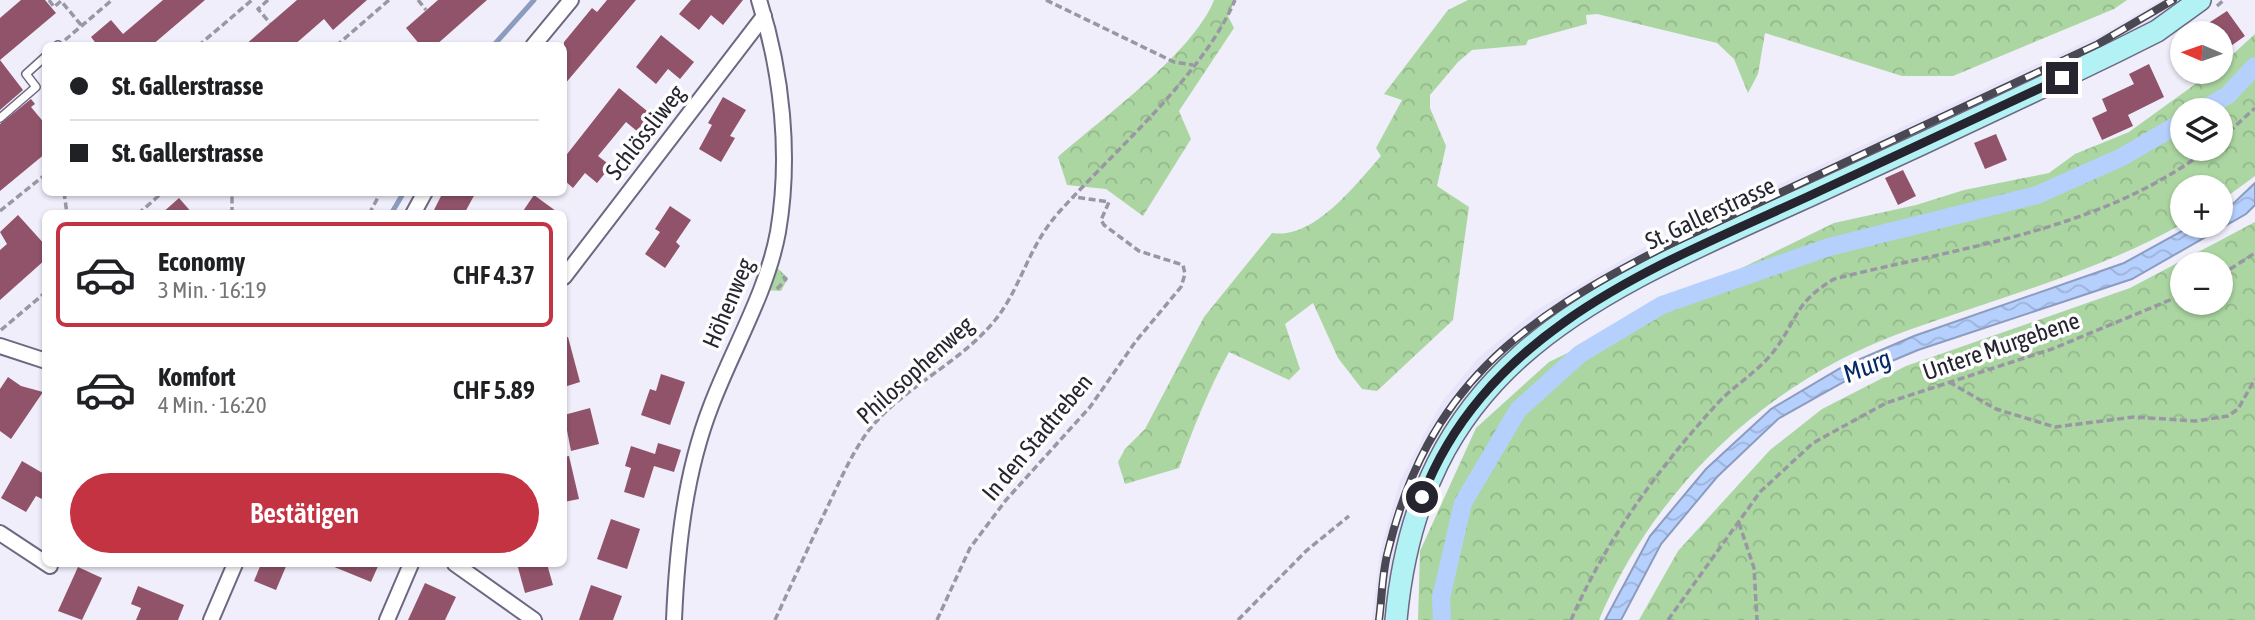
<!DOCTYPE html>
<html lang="de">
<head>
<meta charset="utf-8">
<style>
  :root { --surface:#fff; --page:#f6f6f6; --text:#202124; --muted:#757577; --line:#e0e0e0; --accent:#c33342 }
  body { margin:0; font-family:"Asap Condensed",sans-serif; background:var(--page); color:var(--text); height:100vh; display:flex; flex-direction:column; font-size:26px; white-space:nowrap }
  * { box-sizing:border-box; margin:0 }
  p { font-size:23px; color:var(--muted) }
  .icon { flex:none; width:38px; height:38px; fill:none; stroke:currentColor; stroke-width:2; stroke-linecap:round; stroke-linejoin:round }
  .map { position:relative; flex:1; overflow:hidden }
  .side { position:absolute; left:42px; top:210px; width:525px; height:357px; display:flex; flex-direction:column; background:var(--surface); border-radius:10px; box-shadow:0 2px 5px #0004 }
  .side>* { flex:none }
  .guide { position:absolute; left:42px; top:42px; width:525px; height:154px; border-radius:10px; box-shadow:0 2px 5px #0004; display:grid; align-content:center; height:154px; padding:0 28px; background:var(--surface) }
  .needle { width:46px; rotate:272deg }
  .fabs { position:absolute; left:2170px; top:21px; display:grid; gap:14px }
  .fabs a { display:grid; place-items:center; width:63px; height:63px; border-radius:50%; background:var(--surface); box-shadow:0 2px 5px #0004; font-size:35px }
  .end { position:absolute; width:32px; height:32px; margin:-16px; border:9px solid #26242f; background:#fff; box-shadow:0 0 0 4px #fff }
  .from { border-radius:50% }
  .guide b { display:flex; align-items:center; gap:24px; height:66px; font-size:26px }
  .guide b+b { border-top:2px solid var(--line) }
  .guide i { width:18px; height:18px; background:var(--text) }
  ul { padding:12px 0 0; list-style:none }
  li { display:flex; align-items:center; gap:21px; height:105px; margin:0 14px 10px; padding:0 14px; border:4px solid transparent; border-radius:10px }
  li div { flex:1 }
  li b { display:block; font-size:26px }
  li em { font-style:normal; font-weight:600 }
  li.on { border-color:var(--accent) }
  li>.icon { width:63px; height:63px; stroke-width:1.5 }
  .action { display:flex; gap:14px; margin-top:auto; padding:14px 28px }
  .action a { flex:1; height:80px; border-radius:42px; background:var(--accent); color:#fff; font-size:28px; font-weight:600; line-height:80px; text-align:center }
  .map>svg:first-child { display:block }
  .built { fill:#e8e5fb }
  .forest { fill:url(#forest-crowns); fill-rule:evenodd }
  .park { fill:url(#park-tufts) }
  .water { fill:url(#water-waves); stroke:#8b9cbf; stroke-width:2 }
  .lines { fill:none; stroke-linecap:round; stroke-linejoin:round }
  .stream { stroke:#8b9cbf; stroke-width:5 }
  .canal { stroke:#b6d0fd; stroke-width:18 }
  .building { fill:#90536a }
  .service-casing { stroke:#6c6882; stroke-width:10 }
  .minor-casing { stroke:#6c6882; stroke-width:18 }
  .secondary-casing { stroke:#6c6882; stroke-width:24 }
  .path { stroke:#9997a3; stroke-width:3.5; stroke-dasharray:7 3.5; stroke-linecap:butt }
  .service { stroke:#fff; stroke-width:7 }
  .minor { stroke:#fff; stroke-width:14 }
  .secondary { stroke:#b2f2f5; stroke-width:21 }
  .rail-casing { stroke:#4a4853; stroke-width:8 }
  .rail { stroke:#fdfdfd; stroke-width:5; stroke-dasharray:16; stroke-linecap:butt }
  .route { stroke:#26242f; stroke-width:9 }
  .labels { text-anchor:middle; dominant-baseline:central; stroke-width:7; stroke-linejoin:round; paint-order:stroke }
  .street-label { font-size:24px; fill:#26242f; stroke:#fdfdfd }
  .water-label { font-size:26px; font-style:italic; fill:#042765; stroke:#fdfdfd }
</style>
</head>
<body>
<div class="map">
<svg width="2255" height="620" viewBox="0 0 2255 620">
  <defs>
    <pattern id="forest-crowns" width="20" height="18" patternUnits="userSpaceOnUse" patternTransform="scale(1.75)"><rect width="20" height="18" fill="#abd6a1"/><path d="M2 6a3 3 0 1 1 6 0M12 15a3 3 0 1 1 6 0" fill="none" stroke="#93b88b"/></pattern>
    <pattern id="park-tufts" width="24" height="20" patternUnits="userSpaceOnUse" patternTransform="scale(1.75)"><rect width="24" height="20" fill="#abd6a1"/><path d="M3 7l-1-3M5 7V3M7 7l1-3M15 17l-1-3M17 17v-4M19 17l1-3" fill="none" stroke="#93b88b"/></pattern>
    <pattern id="water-waves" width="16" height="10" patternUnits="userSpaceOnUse" patternTransform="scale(1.75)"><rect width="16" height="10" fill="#b6d0fd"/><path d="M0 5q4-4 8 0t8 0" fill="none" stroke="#9cb2d9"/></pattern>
  </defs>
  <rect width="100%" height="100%" fill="#f0eefa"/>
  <path class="built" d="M 2161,0 L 2182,0 L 2143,27 L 1611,279 L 1570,303 L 1508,349 L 1484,372 L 1454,409 L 1432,444 L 1413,485 L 1393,556 L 1384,620 L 1372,620 L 1380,552 L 1400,481 L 1424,435 L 1442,402 L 1478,358 L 1535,311 L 1644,247 L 2102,34 Z"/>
  <g class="forest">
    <path d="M 1214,0 L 1235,0 L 1228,16 L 1234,28 L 1179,111 L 1191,139 L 1143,216 L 1106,189 L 1067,185 L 1058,157 C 1101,119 1194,52 1214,0 Z"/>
    <path d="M 1468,0 L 2127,0 L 2114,9 L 1953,76 L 1902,76 L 1765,33 L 1758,74 L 1748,93 L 1734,59 L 1717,43 L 1597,14 L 1586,15 L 1587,24 L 1528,40 L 1526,45 L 1472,50 L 1458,62 L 1430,95 L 1430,108 L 1446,146 L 1437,186 L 1469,207 L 1453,320 L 1377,391 L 1362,389 L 1338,358 L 1313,303 L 1285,324 L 1300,369 L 1289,380 L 1229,352 C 1209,389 1193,428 1179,468 L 1125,484 L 1118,462 L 1125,449 L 1145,429 L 1204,317 L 1272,233 C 1314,240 1356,184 1381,156 L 1376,148 L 1402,100 L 1384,94 L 1448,10 Z"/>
    <path d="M 2255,34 L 2255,176 L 2221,201 L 2221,187 L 2182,187 L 2182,224 C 2095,273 2000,297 1906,331 C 1769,380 1655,486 1599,620 L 1418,620 L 1420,551 L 1476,428 L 1549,362 L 1834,223 L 1916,205 L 1964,190 L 2049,173 L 2075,154 L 2129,132 L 2212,72 L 2221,72 L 2221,65 ZM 2182,110 L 2221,110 L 2221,149 L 2182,149 Z"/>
    <path d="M 2255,222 L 2255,620 L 1639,620 L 1678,551 L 1770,450 L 1822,409 L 1906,366 L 2130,288 ZM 2182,264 L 2221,264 L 2221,303 L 2182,303 Z"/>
  </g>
  <path class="park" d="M 773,264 L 788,278 L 781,291 L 764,290 Z"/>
  <path class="water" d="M 2255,183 L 2255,205 L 2246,214 L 2132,279 L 1918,350 L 1849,379 L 1778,419 L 1717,477 L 1661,544 L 1621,620 L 1605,620 L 1650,536 L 1706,469 L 1771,409 L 1844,366 L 1914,336 L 2124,263 L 2191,226 L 2221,226 L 2221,210 L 2235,202 Z"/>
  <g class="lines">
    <g class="stream">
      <path d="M 493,46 L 534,0"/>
      <path d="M 391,214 L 404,192"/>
    </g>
    <g class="canal">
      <path d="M 2202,110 L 2228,95 L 2255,66"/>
      <path d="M 1442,620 L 1441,598 L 1463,503 L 1518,410 L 1580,354 L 1662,305 L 1829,247 L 2037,195 L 2122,157 L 2182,122"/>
    </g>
  </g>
  <g class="building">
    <path d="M 21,0 L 45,0 L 56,13 L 0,60 L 23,90 L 0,110 L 0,18 Z"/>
    <path d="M 163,0 L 205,0 L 151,46 L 98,46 L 91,37 L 111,20 L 123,34 Z"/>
    <path d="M 297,0 L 367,0 L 333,30 L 324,19 L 293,46 L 244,46 Z"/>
    <path d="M 438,0 L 487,0 L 435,46 L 421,46 L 406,28 Z"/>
    <path d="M 607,0 L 636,0 L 564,85 L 564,42 L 592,8 L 597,12 Z"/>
    <path d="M 691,0 L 743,0 L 723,25 L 711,15 L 699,30 L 679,14 Z"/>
    <path d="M 2227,11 L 2245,36 L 2221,53 L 2221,33 L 2213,33 L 2207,24 Z"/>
    <path d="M 661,35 L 694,62 L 680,79 L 668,69 L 656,84 L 636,67 Z"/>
    <path d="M 2149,64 L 2164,97 L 2128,115 L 2133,126 L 2102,140 L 2092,118 L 2107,111 L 2102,99 L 2134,84 L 2129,74 Z"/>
    <path d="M 619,88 L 652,115 L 638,132 L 626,122 L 598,156 L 611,166 L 597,183 L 585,173 L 573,188 L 564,180 L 564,158 Z"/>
    <path d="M 723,97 L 746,110 L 730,136 L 735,138 L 721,162 L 699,149 L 712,125 L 708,123 Z"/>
    <path d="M 31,99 L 35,104 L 31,107 L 46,125 L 46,153 L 0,191 L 0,124 Z"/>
    <path d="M 1996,134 L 2007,160 L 1985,169 L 1974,143 Z"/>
    <path d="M 1903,170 L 1916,196 L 1898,205 L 1885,178 Z"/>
    <path d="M 443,192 L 476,192 L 464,214 L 432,214 Z"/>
    <path d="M 534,195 L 560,214 L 521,214 Z"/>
    <path d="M 179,198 L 193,214 L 161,214 Z"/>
    <path d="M 670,206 L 691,220 L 676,242 L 680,246 L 665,268 L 645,254 L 660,232 L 655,229 Z"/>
    <path d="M 18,215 L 46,246 L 46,259 L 0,300 L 0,250 L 7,244 L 0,232 Z"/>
    <path d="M 568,337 L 580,382 L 564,387 L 564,338 Z"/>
    <path d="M 661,374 L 685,382 L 670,425 L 641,415 L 650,389 L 656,391 Z"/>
    <path d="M 8,377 L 21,386 L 43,392 L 11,439 L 0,431 L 0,389 Z"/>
    <path d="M 590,408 L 599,444 L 571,451 L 564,415 Z"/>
    <path d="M 658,443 L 681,450 L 674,472 L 654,466 L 644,498 L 624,492 L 631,468 L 625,466 L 631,446 L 655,454 Z"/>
    <path d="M 569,456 L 579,499 L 564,502 L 564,457 Z"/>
    <path d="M 22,461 L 46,475 L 46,501 L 36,496 L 26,512 L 1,498 Z"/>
    <path d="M 611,519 L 640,529 L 627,569 L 597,559 Z"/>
    <path d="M 261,564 L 287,564 L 276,590 L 254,581 Z"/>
    <path d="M 327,564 L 379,564 L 371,582 Z"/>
    <path d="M 517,564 L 547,564 L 553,585 L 525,593 Z"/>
    <path d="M 78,567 L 102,578 L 82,620 L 58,611 Z"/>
    <path d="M 425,583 L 456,597 L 445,620 L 408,620 Z"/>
    <path d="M 591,585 L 622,596 L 613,620 L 579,620 Z"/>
    <path d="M 138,586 L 184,605 L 178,620 L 136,620 L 141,608 L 131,604 Z"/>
  </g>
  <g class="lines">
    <defs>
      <g id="service">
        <path d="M 58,46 L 58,45"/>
        <path d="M 0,118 L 36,87 L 26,74 L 46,56"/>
      </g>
      <g id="minor">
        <path d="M 533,46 L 571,0"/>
        <path d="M 413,214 L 425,192"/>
        <path d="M 564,277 L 764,16"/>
        <path d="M 0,346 L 46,361"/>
        <path d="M 0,533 L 50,566"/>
        <path d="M 455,564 L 534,620"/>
        <path d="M 211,620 L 235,564"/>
        <path d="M 387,620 L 411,564"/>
        <path d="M 674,620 C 677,548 685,473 711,406 C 733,348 767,292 778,232 C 791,156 782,72 759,0"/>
      </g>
      <path id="secondary" d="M 1396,620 C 1420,357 1600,291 1811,195 C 1914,148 2016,100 2117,51 L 2157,31 L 2200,0"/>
    </defs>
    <use href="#service" class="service-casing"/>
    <use href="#minor" class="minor-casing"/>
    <use href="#secondary" class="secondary-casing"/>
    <g class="path">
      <path d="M 49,0 L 54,7 L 61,1 L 82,26"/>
      <path d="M 268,0 L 258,9 L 270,23"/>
      <path d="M 418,0 L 426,10"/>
      <path d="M 1046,0 L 1174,62 L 1193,65"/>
      <path d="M 2217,6 L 2224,0"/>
      <path d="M 65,40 L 112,0"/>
      <path d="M 198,46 L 252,0"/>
      <path d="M 336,46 L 389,0"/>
      <path d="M 2221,139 L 2255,108"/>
      <path d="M 64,192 L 67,214"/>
      <path d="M 0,211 L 46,174"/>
      <path d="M 138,214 L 163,192"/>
      <path d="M 232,214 L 232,192"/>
      <path d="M 369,214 L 381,192"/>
      <path d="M 2221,275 L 2255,253"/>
      <path d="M 777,289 L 786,279 L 781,275"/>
      <path d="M 1,330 L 46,292"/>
      <path d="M 1949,382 L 1996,409 L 2055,427 L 2134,417 L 2196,421 L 2228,416 L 2238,409 L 2255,379"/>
      <path d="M 1739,523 L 1754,568 L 1757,620"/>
      <path d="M 775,620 C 792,583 809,546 826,510 C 839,483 851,454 869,430 C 904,386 960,364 996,319 C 1022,286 1028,246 1060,211 C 1115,150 1203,75 1235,0"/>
      <path d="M 937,620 L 970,548 L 1006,500 L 1090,407 L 1136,341 L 1181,287 L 1185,274 L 1183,265 L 1139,251 L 1104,225 L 1101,220 L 1109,202 L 1074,197"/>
      <path d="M 1238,620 L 1306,551 L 1349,516"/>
      <path d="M 1571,620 C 1606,540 1657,470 1716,405 C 1733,386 1758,372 1774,351 C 1799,318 1793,304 1834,279 C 1960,247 2101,231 2208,149"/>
      <path d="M 1668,620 L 1760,492 L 1813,443 L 1886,403 L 2052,349 L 2182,295"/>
    </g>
    <use href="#service" class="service"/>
    <use href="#minor" class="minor"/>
    <use href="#secondary" class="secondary"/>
    <defs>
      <path id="rail" d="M 1379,620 C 1382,598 1382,573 1388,551 C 1428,387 1519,321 1662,248 L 2098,44 L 2173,0"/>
    </defs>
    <use href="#rail" class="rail-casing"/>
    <use href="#rail" class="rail"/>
  </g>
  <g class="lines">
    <path class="route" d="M 1422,497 C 1487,329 1656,266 1807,197 C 1892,158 1977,117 2062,78"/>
  </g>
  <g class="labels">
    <g class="street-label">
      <text transform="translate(645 132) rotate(-52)">Schlössliweg</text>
      <text transform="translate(1710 213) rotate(-25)">St. Gallerstrasse</text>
      <text transform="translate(728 303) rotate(-67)">Höhenweg</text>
      <text transform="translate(2001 346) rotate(-19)">Untere Murgebene</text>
      <text transform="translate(915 370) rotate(-42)">Philosophenweg</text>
      <text transform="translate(1037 437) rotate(-50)">In den Stadtreben</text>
    </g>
    <g class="water-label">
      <text transform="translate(1867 366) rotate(-22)">Murg</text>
    </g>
  </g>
</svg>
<div class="fabs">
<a><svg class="needle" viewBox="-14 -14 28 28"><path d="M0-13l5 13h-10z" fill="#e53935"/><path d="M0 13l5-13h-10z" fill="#757577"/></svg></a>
<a><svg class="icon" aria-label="layers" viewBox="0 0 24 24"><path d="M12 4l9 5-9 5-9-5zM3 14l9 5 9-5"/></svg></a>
<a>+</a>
<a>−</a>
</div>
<i class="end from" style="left:1422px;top:497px"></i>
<i class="end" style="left:2062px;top:78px"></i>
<div class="guide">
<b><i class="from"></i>St. Gallerstrasse</b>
<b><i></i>St. Gallerstrasse</b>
</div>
<section class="side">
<ul>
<li class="on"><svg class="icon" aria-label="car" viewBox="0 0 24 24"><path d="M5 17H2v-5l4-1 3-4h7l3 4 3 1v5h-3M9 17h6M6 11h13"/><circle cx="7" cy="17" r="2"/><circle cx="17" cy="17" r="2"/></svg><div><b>Economy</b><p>3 Min. · 16:19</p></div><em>CHF 4.37</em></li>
<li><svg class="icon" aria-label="car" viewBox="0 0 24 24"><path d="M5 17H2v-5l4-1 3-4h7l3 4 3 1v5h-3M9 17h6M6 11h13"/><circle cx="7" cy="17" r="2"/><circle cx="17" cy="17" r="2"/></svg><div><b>Komfort</b><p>4 Min. · 16:20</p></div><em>CHF 5.89</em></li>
</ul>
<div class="action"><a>Bestätigen</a></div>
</section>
</div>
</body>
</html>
